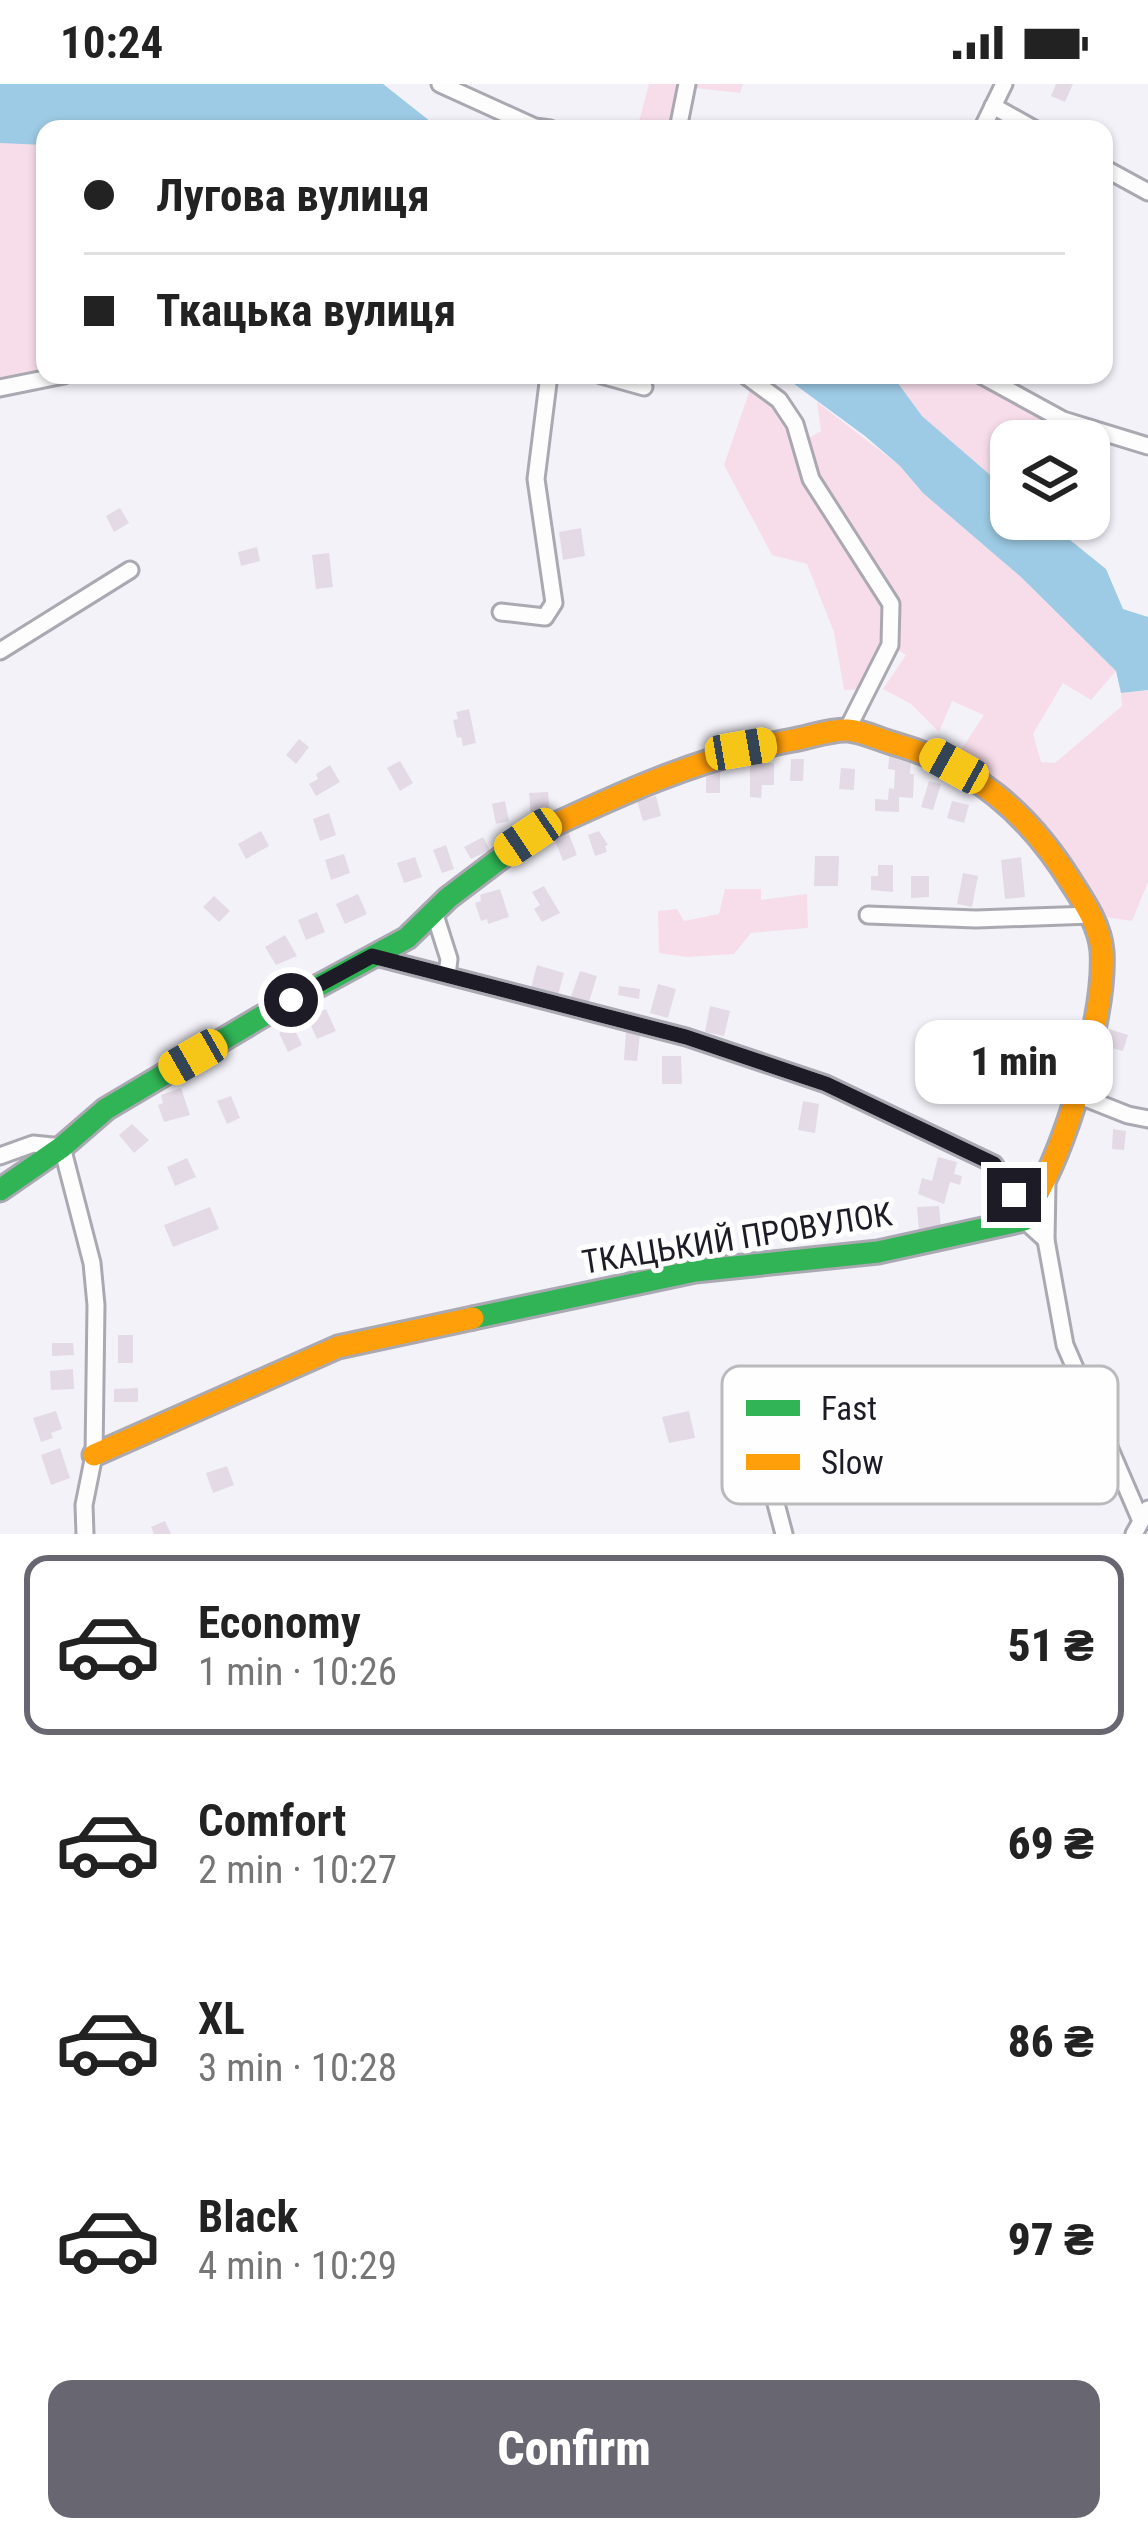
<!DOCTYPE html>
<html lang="en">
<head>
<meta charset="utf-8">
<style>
  :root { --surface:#fff; --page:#f2f2f2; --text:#222; --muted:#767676; --line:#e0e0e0; --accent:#686670 }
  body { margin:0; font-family:"Roboto Condensed",sans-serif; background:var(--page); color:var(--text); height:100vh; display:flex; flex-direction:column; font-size:45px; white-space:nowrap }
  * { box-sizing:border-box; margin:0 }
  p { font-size:39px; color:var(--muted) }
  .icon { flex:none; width:66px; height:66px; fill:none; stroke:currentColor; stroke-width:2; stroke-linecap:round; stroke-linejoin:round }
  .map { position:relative; height:1450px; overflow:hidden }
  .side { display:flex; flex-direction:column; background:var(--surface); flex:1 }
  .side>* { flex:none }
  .hud { position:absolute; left:36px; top:36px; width:1077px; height:264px; border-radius:24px; box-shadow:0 3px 9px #0004; display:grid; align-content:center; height:264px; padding:0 48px; background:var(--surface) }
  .controls { position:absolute; left:990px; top:336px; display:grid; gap:24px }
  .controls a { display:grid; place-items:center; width:120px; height:120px; border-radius:24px; background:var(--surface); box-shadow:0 3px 9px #0004; font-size:60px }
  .end { position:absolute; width:54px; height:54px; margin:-27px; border:15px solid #1d1b26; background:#fff; box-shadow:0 0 0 6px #fff }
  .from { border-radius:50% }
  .bubble { position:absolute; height:84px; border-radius:24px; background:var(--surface); box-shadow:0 3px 9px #0004; font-size:39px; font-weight:800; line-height:84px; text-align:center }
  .car { position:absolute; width:36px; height:72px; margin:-36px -18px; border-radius:15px; box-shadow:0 0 9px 3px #0007; background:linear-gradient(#f5c518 24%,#345 0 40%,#f5c518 0 76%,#345 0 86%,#f5c518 0) }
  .hud b { display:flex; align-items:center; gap:42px; height:114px; font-size:45px }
  .hud b+b { border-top:3px solid var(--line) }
  .hud i { width:30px; height:30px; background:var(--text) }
  ul { padding:21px 0 0; list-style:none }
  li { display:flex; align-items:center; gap:36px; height:180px; margin:0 24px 18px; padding:0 24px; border:6px solid transparent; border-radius:24px }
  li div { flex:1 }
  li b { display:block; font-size:45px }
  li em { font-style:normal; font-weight:800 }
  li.selected { border-color:var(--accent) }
  li>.icon { width:108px; height:108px; stroke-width:1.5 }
  .action { display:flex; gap:24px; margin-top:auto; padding:24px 48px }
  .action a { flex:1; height:138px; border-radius:24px; background:var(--accent); color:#fff; font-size:48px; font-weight:800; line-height:138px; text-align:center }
  .status { display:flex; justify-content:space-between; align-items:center; height:84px; padding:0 60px; background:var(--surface); direction:ltr }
  .status svg { height:33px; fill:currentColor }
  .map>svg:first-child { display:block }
  .green { fill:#f7ddea }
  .water { fill:#9dcae4 }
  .building { fill:#e3dae6 }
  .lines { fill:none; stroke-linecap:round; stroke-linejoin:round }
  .street-casing { stroke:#aaa9b2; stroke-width:21 }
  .fast-casing { stroke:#aaa9b2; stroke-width:27 }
  .slow-casing { stroke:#aaa9b2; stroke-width:27 }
  .street { stroke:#fdfdfe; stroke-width:15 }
  .fast { stroke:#30b455; stroke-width:21 }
  .slow { stroke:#ff9f0a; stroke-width:21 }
  .route { stroke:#1d1b26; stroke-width:15 }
  .labels { text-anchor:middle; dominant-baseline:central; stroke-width:10; stroke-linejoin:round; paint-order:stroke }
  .street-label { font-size:33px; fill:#1d1b26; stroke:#fefefe }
  .key { fill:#fefefe; stroke:#bababd; stroke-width:3 }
  .key-label { font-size:33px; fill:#1d1b26 }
</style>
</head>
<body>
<div class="status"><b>10:24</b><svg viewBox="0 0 49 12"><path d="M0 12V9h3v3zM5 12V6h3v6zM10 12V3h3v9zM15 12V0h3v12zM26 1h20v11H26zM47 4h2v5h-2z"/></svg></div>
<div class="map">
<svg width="1148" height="1450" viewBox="0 0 1148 1450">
  <rect width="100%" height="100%" fill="#f3f2f9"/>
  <g class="green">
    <path d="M 649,0 L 743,0 L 740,9 L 687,3 L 681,45 L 637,45 Z"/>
    <path d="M 12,58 L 45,61 L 45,291 L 0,304 L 0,59 Z"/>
    <path d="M 892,291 L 981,291 L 1063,336 L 1073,357 L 1011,357 L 1011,409 L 922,332 Z"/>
    <path d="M 753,297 L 779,316 L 801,358 L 821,347 L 817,318 L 900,382 L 923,409 L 1022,494 L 1116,587 L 1091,616 L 1063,599 L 1033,650 L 1041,678 L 1055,679 L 1122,622 L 1121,609 L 1148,606 L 1148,798 L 1132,837 L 1092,831 L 1018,726 L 959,669 L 984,631 L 952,617 L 939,648 L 911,620 L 883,605 L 906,571 L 890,561 L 866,605 L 844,606 L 834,548 L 807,480 L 772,471 L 724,381 Z"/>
    <path d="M 725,805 L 761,805 L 761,816 L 807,810 L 808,844 L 751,849 L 734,870 L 687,873 L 659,869 L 658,827 L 677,825 L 684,837 L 719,830 Z"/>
  </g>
  <g class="water">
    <path d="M 0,0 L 383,0 L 440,45 L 45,45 L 45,61 L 0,59 Z"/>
    <path d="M 782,291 L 892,291 L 922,332 L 1011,409 L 1011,435 L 1044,435 L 1106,485 L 1123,525 L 1148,533 L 1148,606 L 1121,609 L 1116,587 L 1022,494 L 923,409 L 900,382 L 865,352 Z"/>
  </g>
  <g class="building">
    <path d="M 1056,0 L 1073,0 L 1065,18 L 1051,12 Z"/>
    <path d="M 120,424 L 129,439 L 114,448 L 106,432 Z"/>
    <path d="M 581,444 L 585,472 L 563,476 L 559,448 Z"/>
    <path d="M 257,463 L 260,477 L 241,482 L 238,468 Z"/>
    <path d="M 329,469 L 333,503 L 316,505 L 312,471 Z"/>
    <path d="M 469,625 L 476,659 L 463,662 L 461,653 L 457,654 L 453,636 L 458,635 L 456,628 Z"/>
    <path d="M 299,655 L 309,663 L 296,680 L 286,671 Z"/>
    <path d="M 890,665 L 898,666 L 897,675 L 911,676 L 910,690 L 914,690 L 913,714 L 899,713 L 899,728 L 875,727 L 875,715 L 888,716 L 889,704 L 894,705 L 895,686 L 888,685 Z"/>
    <path d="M 791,675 L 804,675 L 803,697 L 790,697 Z"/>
    <path d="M 400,677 L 413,699 L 400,707 L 387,684 Z"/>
    <path d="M 750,678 L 774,679 L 774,701 L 762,701 L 761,714 L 750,713 Z"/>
    <path d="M 330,681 L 340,698 L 316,712 L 309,700 L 318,695 L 316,690 Z"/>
    <path d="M 841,684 L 855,685 L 854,706 L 839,705 Z"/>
    <rect x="706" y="688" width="14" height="21"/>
    <path d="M 929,697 L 941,700 L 933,726 L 921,723 Z"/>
    <path d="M 548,708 L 550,729 L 531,731 L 529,709 Z"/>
    <path d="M 656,712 L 661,732 L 643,737 L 637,717 Z"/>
    <path d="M 505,717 L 509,737 L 496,740 L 492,720 Z"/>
    <path d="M 952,717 L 969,721 L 964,739 L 947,734 Z"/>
    <path d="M 329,729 L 336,751 L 320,757 L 313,735 Z"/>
    <path d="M 261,747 L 269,762 L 246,775 L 238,760 Z"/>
    <path d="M 599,747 L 608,761 L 605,762 L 607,768 L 595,772 L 588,751 Z"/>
    <path d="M 568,748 L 577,771 L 563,777 L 554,754 Z"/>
    <path d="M 483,753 L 490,766 L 471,775 L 464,763 Z"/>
    <path d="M 446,761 L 454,785 L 442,789 L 433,766 Z"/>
    <path d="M 344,770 L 350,789 L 331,796 L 325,776 Z"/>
    <path d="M 815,772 L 839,772 L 838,802 L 814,802 Z"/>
    <path d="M 415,773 L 422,793 L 404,799 L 397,779 Z"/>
    <path d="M 1021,773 L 1025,813 L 1005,815 L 1001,776 Z"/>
    <path d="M 878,781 L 893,781 L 893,808 L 871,806 L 871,792 L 878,792 Z"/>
    <path d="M 963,789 L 978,792 L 972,823 L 957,820 Z"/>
    <path d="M 911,792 L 929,792 L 929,813 L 911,814 Z"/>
    <path d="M 544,802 L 560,829 L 542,838 L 534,825 L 540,821 L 532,808 Z"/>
    <path d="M 500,805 L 509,833 L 488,840 L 487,835 L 481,837 L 475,819 L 481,817 L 480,811 Z"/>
    <path d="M 358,810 L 367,830 L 345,840 L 336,820 Z"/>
    <path d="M 214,812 L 230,827 L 219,838 L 203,823 Z"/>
    <path d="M 317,828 L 325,848 L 306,856 L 298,836 Z"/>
    <path d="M 285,851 L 297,872 L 276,881 L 265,863 Z"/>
    <path d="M 537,881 L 564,889 L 558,911 L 531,904 Z"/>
    <path d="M 580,887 L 597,892 L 588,921 L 570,915 Z"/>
    <path d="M 658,900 L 676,905 L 668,934 L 650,929 Z"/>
    <path d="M 619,902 L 640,905 L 639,915 L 618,911 Z"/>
    <path d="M 710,922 L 730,927 L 724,952 L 705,948 Z"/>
    <path d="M 326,925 L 336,947 L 317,955 L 307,933 Z"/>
    <path d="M 293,942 L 302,961 L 288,968 L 279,949 Z"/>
    <path d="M 1109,945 L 1128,951 L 1123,967 L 1104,962 Z"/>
    <path d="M 626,948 L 640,950 L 637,977 L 624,976 Z"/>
    <path d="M 662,972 L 681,972 L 682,1000 L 662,1000 Z"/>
    <path d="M 181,1004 L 190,1031 L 164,1038 L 158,1021 L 163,1019 L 161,1011 Z"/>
    <path d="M 231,1012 L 240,1034 L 227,1040 L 217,1017 Z"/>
    <path d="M 803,1017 L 819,1020 L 815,1049 L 798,1046 Z"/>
    <path d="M 132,1040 L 149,1056 L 134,1069 L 119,1051 Z"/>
    <path d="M 1113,1045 L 1126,1047 L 1124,1066 L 1112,1065 Z"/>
    <path d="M 938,1073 L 957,1078 L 954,1090 L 962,1092 L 960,1101 L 950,1098 L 944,1120 L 918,1110 L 922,1094 L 932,1097 Z"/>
    <path d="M 187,1074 L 196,1093 L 175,1102 L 167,1083 Z"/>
    <path d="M 939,1122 L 941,1144 L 919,1146 L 917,1123 Z"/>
    <path d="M 210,1123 L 219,1145 L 173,1163 L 164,1141 Z"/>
    <rect x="118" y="1251" width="15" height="28"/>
    <path d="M 52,1259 L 73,1259 L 74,1271 L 52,1272 Z"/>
    <path d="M 73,1285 L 74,1305 L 51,1306 L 50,1287 Z"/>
    <path d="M 138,1304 L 138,1318 L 114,1318 L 114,1305 Z"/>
    <path d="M 56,1327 L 62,1345 L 51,1349 L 53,1354 L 41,1358 L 33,1334 Z"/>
    <path d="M 689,1327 L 695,1354 L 669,1359 L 662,1333 Z"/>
    <path d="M 60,1364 L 70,1394 L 51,1401 L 41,1371 Z"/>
    <path d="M 227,1382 L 234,1401 L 213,1409 L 206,1389 Z"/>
    <path d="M 165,1437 L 171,1450 L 154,1450 L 151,1443 Z"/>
  </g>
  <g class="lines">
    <defs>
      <g id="street">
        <path d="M 440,0 L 535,43 L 550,45"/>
        <path d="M 993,22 L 1034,45"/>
        <path d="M 679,40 L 687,0"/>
        <path d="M 982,45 L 1004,0"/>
        <path d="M 1104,84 L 1148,108"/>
        <path d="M 601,291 L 644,303"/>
        <path d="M 745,291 L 779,316 L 795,340 L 811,395 L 891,520 L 890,561 L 847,646"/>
        <path d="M 981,291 L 1063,336 L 1148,362"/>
        <path d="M 0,304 L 64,291"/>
        <path d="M 501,528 L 545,533 L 554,519 L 536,395 L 549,291"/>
        <path d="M 0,567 L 130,486"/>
        <path d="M 435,831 L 449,875 L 447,891"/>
        <path d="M 868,831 L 976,835 L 1092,831"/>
        <path d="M 372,872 L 686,953 L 826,1000 L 994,1080 L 1014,1111 L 1024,1136 L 1046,1156"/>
        <path d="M 1075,1010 L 1128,1031 L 1148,1035"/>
        <path d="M 0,1072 L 33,1060 L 62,1063 L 92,1179 L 96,1221 L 94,1371 L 84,1421 L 85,1450"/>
        <path d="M 1047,1099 L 1046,1156 L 1065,1261 L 1141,1437"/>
        <path d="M 784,1450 L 775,1416 L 771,1346 L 1036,1315 L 1083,1302"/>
        <path d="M 1134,1450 L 1148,1425"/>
      </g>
      <g id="fast">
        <path d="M 0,1106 L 62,1063 L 106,1025 L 261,933 L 407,854 L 448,814 L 510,767"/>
        <path d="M 473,1234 L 695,1187 L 878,1168 L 1024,1136 L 1040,1105"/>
      </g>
      <g id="slow">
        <path d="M 510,767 L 528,753 C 615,712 698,673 793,656 C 810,653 831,645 848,646 C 862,647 878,655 892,659 C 974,682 1029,729 1073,801 C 1086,821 1100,843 1102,867 C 1106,930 1069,1050 1040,1105"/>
        <path d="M 94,1371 L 338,1263 L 473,1234"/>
      </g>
    </defs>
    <use href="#street" class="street-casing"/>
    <use href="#fast" class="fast-casing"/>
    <use href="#slow" class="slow-casing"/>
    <use href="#street" class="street"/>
    <use href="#fast" class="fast"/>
    <use href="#slow" class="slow"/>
  </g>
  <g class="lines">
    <path class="route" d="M 291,916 L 372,872 L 686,953 L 826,1000 L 994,1080 L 1014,1111"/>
  </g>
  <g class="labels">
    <g class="street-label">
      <text transform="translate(737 1154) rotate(-9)">ТКАЦЬКИЙ ПРОВУЛОК</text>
    </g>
  </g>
  <rect x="722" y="1282" width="396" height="138" rx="18" class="key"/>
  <rect x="746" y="1316" width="54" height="16" fill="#30b455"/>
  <rect x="746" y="1370" width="54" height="16" fill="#ff9f0a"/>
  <g class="key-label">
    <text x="821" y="1336">Fast</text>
    <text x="821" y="1390">Slow</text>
  </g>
</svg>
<div class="controls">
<a><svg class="icon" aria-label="layers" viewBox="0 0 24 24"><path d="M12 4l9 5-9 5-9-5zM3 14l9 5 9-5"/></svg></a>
</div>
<i class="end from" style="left:291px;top:916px"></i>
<i class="end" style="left:1014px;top:1111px"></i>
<div class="bubble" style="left:915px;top:936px;width:198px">1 min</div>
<i class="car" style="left:741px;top:665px;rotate:80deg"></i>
<i class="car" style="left:954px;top:682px;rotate:299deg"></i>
<i class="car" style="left:528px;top:753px;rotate:236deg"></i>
<i class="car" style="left:193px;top:973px;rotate:240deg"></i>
<div class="hud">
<b><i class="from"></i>Лугова вулиця</b>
<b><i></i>Ткацька вулиця</b>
</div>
</div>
<section class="side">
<ul>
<li class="selected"><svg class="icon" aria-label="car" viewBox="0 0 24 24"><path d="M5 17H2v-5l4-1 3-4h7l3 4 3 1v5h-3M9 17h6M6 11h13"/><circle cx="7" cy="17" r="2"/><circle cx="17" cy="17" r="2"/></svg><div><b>Economy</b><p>1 min · 10:26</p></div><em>51 ₴</em></li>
<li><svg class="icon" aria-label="car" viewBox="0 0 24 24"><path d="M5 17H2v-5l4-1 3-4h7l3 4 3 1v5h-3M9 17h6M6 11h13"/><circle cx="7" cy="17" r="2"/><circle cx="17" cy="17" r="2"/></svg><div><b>Comfort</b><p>2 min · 10:27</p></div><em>69 ₴</em></li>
<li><svg class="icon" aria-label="car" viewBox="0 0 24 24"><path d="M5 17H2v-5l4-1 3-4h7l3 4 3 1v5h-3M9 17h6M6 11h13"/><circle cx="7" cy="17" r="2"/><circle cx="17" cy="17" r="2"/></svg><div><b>XL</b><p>3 min · 10:28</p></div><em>86 ₴</em></li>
<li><svg class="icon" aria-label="car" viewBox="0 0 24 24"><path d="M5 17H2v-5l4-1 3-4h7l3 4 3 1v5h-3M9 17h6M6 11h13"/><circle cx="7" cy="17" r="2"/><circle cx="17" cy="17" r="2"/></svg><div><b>Black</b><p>4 min · 10:29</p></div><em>97 ₴</em></li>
</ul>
<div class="action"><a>Confirm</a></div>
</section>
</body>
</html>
